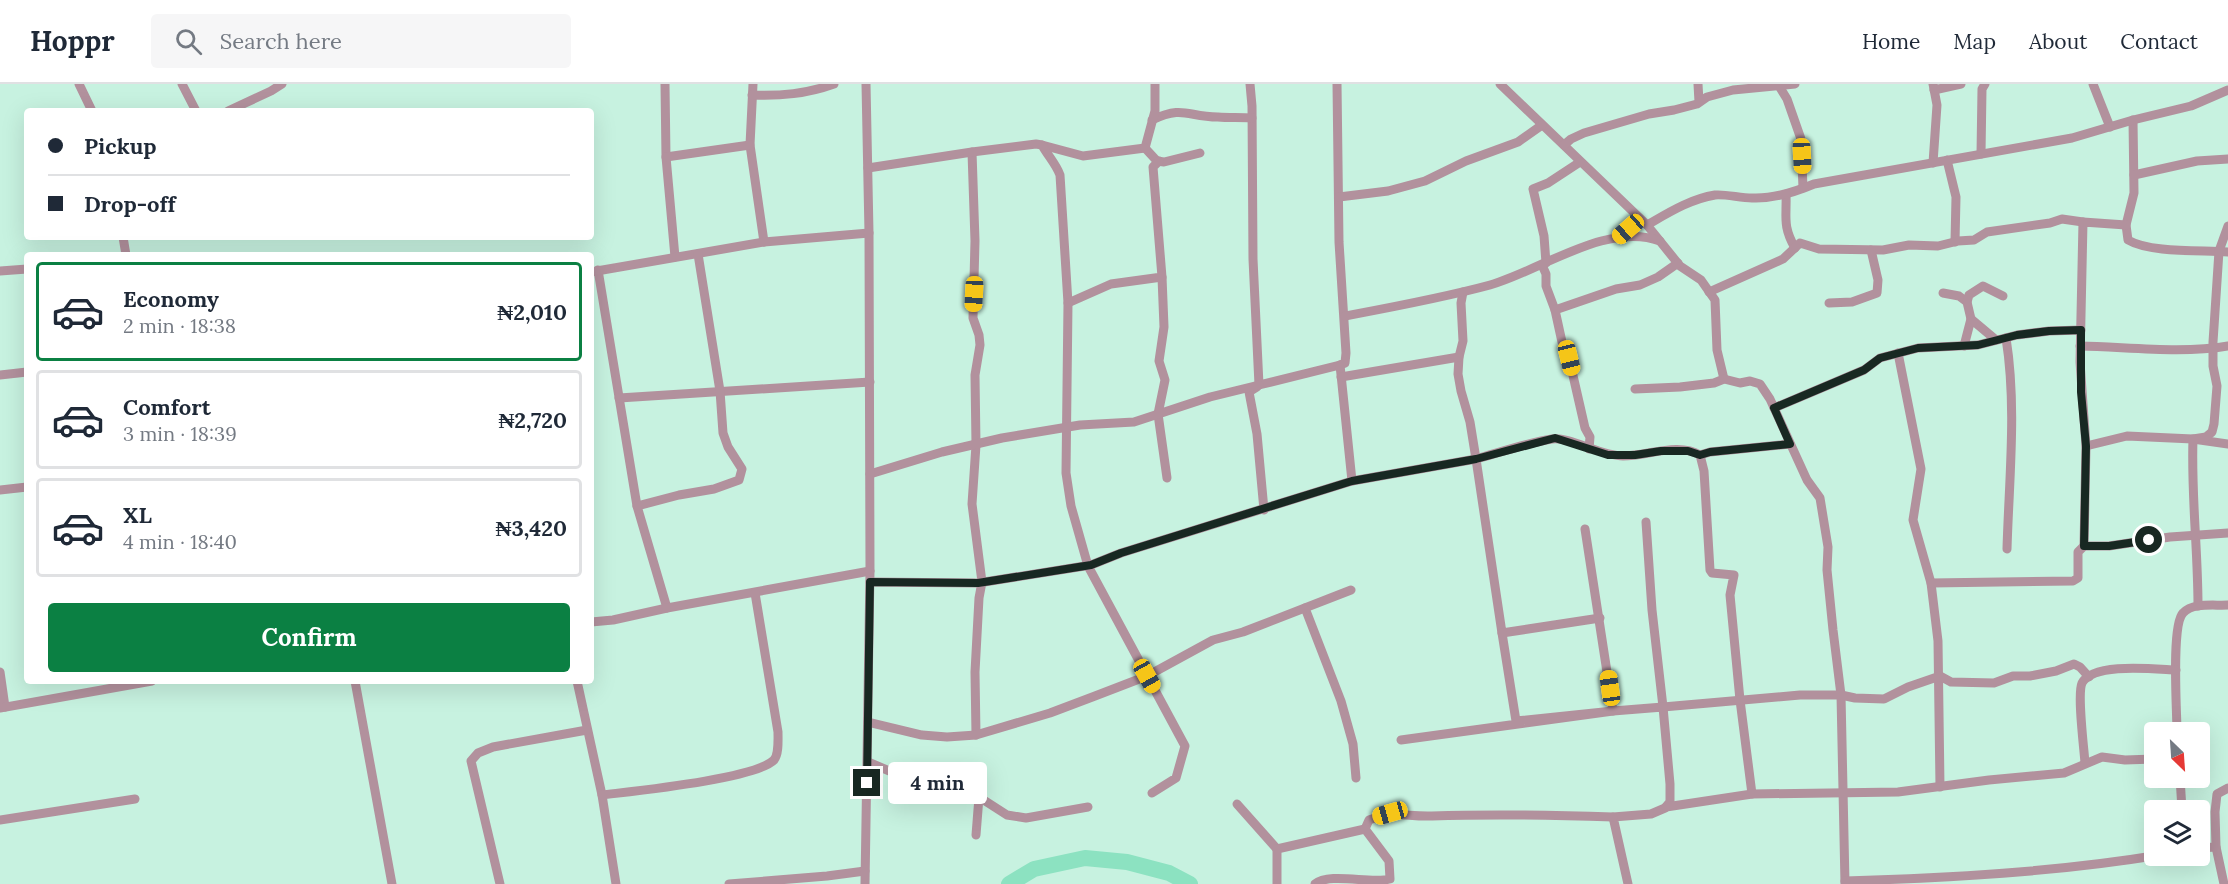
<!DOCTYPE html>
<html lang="en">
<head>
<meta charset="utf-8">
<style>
  :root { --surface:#fff; --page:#f6f6f7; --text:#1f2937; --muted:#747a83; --line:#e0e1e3; --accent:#0b8043 }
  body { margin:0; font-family:Lora,serif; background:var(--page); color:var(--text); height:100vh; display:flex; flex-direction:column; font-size:22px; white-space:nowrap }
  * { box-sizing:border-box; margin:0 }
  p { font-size:20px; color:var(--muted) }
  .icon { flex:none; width:33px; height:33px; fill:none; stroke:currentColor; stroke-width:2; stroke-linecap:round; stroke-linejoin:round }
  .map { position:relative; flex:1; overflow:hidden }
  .drawer { position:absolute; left:24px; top:168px; width:570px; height:432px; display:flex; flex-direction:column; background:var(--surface); border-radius:6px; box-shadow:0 6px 24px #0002 }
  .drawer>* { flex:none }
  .top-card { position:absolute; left:24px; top:24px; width:570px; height:132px; border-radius:6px; box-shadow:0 6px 24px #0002; display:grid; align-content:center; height:132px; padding:0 24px; background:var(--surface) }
  .needle { width:39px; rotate:155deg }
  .buttons { position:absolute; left:2144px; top:638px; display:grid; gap:12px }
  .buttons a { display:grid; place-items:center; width:66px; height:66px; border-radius:6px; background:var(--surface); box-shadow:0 6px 24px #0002; font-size:30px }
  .end { position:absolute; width:27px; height:27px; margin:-14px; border:8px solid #182822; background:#fff; box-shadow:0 0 0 3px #fff }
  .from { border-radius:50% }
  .bubble { position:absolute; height:42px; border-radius:6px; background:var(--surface); box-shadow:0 6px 24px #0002; font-size:20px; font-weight:700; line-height:42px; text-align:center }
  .car { position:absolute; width:18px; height:36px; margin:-18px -9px; border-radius:8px; box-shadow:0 0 4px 2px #0007; background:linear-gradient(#f5c518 24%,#345 0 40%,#f5c518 0 76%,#345 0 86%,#f5c518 0) }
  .top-card b { display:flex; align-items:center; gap:21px; height:57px; font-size:22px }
  .top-card b+b { border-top:2px solid var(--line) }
  .top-card i { width:15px; height:15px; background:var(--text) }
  ul { padding:10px 0 0; list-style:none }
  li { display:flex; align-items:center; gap:18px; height:99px; margin:0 12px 9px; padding:0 12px; border:3px solid var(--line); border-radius:6px }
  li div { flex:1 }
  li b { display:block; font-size:22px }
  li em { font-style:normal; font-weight:700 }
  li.selected { border-color:var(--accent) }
  li>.icon { width:54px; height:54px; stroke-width:1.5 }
  .primary-button { display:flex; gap:12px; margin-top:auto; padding:12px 24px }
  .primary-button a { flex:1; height:69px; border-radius:6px; background:var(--accent); color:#fff; font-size:24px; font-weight:700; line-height:69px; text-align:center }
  header { display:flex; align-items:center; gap:36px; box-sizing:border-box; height:84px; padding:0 30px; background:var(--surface); border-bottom:2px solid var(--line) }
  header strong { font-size:28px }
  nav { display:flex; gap:33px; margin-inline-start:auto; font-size:21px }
  .search { width:420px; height:54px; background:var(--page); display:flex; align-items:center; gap:15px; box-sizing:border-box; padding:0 21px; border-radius:6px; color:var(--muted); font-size:22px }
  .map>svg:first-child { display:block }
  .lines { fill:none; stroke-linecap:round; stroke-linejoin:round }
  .river { stroke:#8ce2c1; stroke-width:16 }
  .minor { stroke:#b2919d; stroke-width:9 }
  .route { stroke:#182822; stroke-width:8 }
</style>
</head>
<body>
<header>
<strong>Hoppr</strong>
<div class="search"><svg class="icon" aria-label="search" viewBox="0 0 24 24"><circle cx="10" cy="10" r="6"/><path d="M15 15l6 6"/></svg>Search here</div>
<nav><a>Home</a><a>Map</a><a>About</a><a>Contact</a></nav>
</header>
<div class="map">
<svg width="2228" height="800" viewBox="0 0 2228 800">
  <rect width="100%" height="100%" fill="#c7f2e0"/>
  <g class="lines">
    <path class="river" d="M 1009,800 L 1034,785 L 1085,774 L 1127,778 L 1169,789 L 1190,800"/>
    <g class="minor">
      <path d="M 79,0 L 92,27"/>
      <path d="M 182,0 L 196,27"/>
      <path d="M 665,0 L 666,73 L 675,173"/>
      <path d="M 753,0 L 750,61 L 764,158"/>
      <path d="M 1250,0 L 1252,22 L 1253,175 L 1259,301 L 1340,281"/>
      <path d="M 1337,0 L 1339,158 L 1346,269 L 1345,279 L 1340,281 L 1352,397 L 1476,375 L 1502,549 L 1600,534"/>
      <path d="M 1500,0 L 1647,141 L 1680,182 L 1701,196 L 1715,216 L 1717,266 L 1724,295"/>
      <path d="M 1698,0 L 1699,18"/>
      <path d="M 1933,0 L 1937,21 L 1933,79"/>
      <path d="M 2093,0 L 2110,43"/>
      <path d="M 1779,2 L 1787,15 L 1801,55 L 1803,104"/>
      <path d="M 1934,6 L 1961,0"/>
      <path d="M 752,11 C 781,12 806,10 834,0"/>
      <path d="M 228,27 L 271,7 L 282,0"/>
      <path d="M 1152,36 C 1184,21 1187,33 1218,33 C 1229,34 1241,33 1252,34"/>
      <path d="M 2133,36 L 2134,109 L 2126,141 L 2128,156 C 2150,169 2201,166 2228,168"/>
      <path d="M 1042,61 L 1083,72 L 1145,64 L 1155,27 L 1155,0"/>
      <path d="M 1564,61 L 1571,55 L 1584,49 L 1649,30 L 1674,26 L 1697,20 L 1707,13 L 1733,6 L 1795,0"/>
      <path d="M 1145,64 L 1157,77 L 1164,78 L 1200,69"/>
      <path d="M 972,68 L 975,157 L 973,234 L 979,251 L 980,261 L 975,291 L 976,361 L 972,420 L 982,498 L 979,514 L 975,588 L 976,651"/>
      <path d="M 1981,70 L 1982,5 L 1985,0"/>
      <path d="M 666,73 L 750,61"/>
      <path d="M 1947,76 L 1956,113 L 1955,158"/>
      <path d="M 868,84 L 972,68 L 1036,60 L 1042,61 C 1048,72 1056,80 1060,91 L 1068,219 L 1066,389 L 1071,422 L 1088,482 L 1185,662 L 1176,694 L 1152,709"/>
      <path d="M 2134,91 L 2197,77 L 2228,75"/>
      <path d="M 1786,110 C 1787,133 1782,141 1795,164"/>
      <path d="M 1339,113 L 1388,107 L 1425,97 L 1466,77 L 1518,58 L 1542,41"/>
      <path d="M 1647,141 C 1668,129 1690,115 1715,111 C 1726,110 1740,114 1752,114 C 1773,115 1795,108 1814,100 L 2072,54 L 2133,36 L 2191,22 L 2228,6"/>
      <path d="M 123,153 L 126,171"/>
      <path d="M 1617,154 L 1639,135"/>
      <path d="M 1546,179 L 1544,152 L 1533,105 L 1548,99 L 1580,78"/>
      <path d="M 1542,181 L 1546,190 L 1546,202 L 1555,226"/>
      <path d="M 598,186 L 637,422 L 667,524"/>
      <path d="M 0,187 L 27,185"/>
      <path d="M 591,188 L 764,158 L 869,149"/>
      <path d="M 1162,193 L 1164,243 L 1159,277 L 1165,296 L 1158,330 L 1167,394"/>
      <path d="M 1463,208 L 1461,219 L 1463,257 L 1459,273 L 1458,290 L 1461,307 L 1470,338 L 1476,375 C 1501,368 1527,359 1552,355 C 1569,352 1601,372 1623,372 C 1648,372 1678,358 1700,371 L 1704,387 L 1710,486 L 1712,489 L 1734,491 L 1730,511 L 1740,616 L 1752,710"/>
      <path d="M 1709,208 L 1783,175 L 1800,159 L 1819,165 L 1883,166 L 1909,161 L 1938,162 L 1958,157 L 1974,156 L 1987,148 L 2050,139 L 2062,135 L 2083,138"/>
      <path d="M 1943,209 L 1959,212 L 1967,218 L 1971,235"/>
      <path d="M 1967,218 L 1969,211 L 1983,202 L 2003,212"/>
      <path d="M 1068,219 L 1111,200 L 1162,193 L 1153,83 L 1159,77"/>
      <path d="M 1829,219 L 1852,218 L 1877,209 L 1878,196 L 1871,166"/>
      <path d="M 1345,232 C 1393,223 1442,214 1490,201 C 1540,187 1607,137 1660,157"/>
      <path d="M 2006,254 C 2017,323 2009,395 2007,465"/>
      <path d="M 1964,262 L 1971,235 L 1996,256"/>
      <path d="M 2080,262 C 2128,263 2182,270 2228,262"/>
      <path d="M 1898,269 L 1921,385 L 1913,436 L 1931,499 L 1938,557 L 1940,703"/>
      <path d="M 0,291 L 27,288"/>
      <path d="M 1341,293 L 1459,273"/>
      <path d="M 1257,303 L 1249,308 L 1257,350 L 1264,426"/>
      <path d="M 1635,305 L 1680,303 L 1714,299 L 1724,295 L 1740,299 L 1750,297 L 1760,300 L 1770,315 L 1807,396 L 1820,414 L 1828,463 L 1827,486 L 1833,546 L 1841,611 L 1845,800"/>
      <path d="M 619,314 L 870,298"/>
      <path d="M 1774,324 L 1864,286 L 1880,274 L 1918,264 L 1978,261 L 2017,251 L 2049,247 L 2081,246"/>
      <path d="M 2086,362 L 2127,352 L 2193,355 L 2228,360"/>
      <path d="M 1589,365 L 1590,353 L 1585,344 L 1569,274 L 1562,258 L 1555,226 L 1616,205 L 1640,201 L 1658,193 L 1678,179"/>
      <path d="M 1700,371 L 1710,368 L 1790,360"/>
      <path d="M 870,390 L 942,368 L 1002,354 L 1080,341 L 1134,338 L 1210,313 L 1259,301"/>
      <path d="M 0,406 L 27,403"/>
      <path d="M 637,422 L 679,411 L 714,405 L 739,396 L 742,385 L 728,363 L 723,349 L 720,307 L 698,170"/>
      <path d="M 1646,438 L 1652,526 L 1663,623 L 1800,611 L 1841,611 L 1855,614 L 1884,615 L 1908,603 L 1940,592 L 1951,598 L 1994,599 L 2013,592 L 2030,592 L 2056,587 L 2074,580 L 2080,583 L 2089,593"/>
      <path d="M 1585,445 L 1613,627 L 1663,623 L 1670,700 L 1670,718 L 1665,724 L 1651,730 L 1613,733 L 1628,800"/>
      <path d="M 2084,462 L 2086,362 L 2080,278 L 2083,138 L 2126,141"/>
      <path d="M 870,498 L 978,499 L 1091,481 L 1121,469 L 1352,397"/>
      <path d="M 1931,499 L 2073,497 L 2078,494 L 2078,468 L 2084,462 L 2109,462 L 2170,453 L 2228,449"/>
      <path d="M 2198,522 C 2198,466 2191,411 2193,355 L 2206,353 L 2212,348 L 2214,340 L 2217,302 L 2213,282 L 2213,258 L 2219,167 L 2228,142"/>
      <path d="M 1305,524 L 1341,617 L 1353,660 L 1356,694"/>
      <path d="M 591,538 L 613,536 L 667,524 L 870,487"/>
      <path d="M 0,588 L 5,623"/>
      <path d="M 355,597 L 392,800"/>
      <path d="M 577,597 L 602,711 L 616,800"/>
      <path d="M 0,624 L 152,597"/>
      <path d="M 868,638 L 922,651 L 947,653 L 976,651 L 1050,629 L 1095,612 L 1147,592 L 1213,556 L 1243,548 L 1351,506"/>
      <path d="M 2177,648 C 2177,628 2171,541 2183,529 C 2193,518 2215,522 2228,521"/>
      <path d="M 1401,656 L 1613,627 L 1516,637 L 1502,549"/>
      <path d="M 868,678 L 930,704 L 979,713 L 976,751"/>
      <path d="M 2085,679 C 2084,664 2077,610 2082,599 C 2093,578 2154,585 2176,586"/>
      <path d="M 2180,693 L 2182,726"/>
      <path d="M 602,711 C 634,707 755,695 774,676 C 779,670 778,656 778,648 L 755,509"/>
      <path d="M 979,713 L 1007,731 L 1026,734 L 1088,723"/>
      <path d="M 1237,720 L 1277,765"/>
      <path d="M 1666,723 L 1752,710 L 1898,708 L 1989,696 L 2064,689 L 2102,673 L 2125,676 L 2154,675"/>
      <path d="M 0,736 L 135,715"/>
      <path d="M 1365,745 L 1369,736 C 1396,726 1405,733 1432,732 C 1493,730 1553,731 1613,733"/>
      <path d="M 2199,764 L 2216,763"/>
      <path d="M 1845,797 C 1950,794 2056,788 2160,771"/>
      <path d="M 500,800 L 471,677 L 478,669 L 493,663 L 587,646"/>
      <path d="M 729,800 L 827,792 L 865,787"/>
      <path d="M 865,800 L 870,487 L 869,149 L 866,0"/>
      <path d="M 1277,800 L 1277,765 L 1365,745"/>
      <path d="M 1315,800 C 1329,788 1371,800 1390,795 L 1389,777 L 1365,745"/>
      <path d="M 2224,800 L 2216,763 L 2215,728 L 2217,710 L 2228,704"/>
    </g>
  </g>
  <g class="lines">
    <path class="route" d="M 867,699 L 870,498 L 978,499 L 1091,481 L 1121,469 L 1352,397 L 1476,375 L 1555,354 L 1608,371 L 1635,371 L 1661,367 L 1688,367 L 1700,371 L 1710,368 L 1790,360 L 1774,324 L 1864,286 L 1880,274 L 1918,264 L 1978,261 L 2017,251 L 2049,247 L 2081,246 L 2081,308 L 2086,362 L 2084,462 L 2109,462 L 2149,456"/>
  </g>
</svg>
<div class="buttons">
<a><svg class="needle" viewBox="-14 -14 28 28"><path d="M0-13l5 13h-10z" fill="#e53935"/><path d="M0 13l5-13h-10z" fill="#747a83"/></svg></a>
<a><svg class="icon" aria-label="layers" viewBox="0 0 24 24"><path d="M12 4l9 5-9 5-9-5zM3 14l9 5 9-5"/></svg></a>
</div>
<i class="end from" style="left:2149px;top:456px"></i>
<i class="end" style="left:867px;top:699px"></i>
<div class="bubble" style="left:888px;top:678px;width:99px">4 min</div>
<i class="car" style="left:1802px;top:72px;rotate:177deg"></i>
<i class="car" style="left:1628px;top:145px;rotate:229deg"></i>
<i class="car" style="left:974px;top:210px;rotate:183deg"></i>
<i class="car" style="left:1569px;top:274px;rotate:166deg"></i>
<i class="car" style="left:1147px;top:592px;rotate:151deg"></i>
<i class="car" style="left:1610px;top:604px;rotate:352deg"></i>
<i class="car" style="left:1390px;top:729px;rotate:254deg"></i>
<div class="top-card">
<b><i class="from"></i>Pickup</b>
<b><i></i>Drop-off</b>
</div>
<section class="drawer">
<ul>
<li class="selected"><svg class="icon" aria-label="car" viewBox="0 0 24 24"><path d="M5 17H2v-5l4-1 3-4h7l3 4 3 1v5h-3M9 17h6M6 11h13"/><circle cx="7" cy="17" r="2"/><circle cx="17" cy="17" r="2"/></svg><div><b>Economy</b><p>2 min · 18:38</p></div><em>₦2,010</em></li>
<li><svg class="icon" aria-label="car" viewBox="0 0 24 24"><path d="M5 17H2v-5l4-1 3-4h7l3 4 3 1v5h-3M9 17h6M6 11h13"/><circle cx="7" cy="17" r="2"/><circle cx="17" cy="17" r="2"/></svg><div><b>Comfort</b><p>3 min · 18:39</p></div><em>₦2,720</em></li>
<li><svg class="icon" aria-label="car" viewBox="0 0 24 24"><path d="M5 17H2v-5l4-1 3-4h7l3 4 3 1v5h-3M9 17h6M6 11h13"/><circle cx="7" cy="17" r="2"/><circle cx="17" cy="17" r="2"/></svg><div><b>XL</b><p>4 min · 18:40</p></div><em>₦3,420</em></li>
</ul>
<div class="primary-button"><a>Confirm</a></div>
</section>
</div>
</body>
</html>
